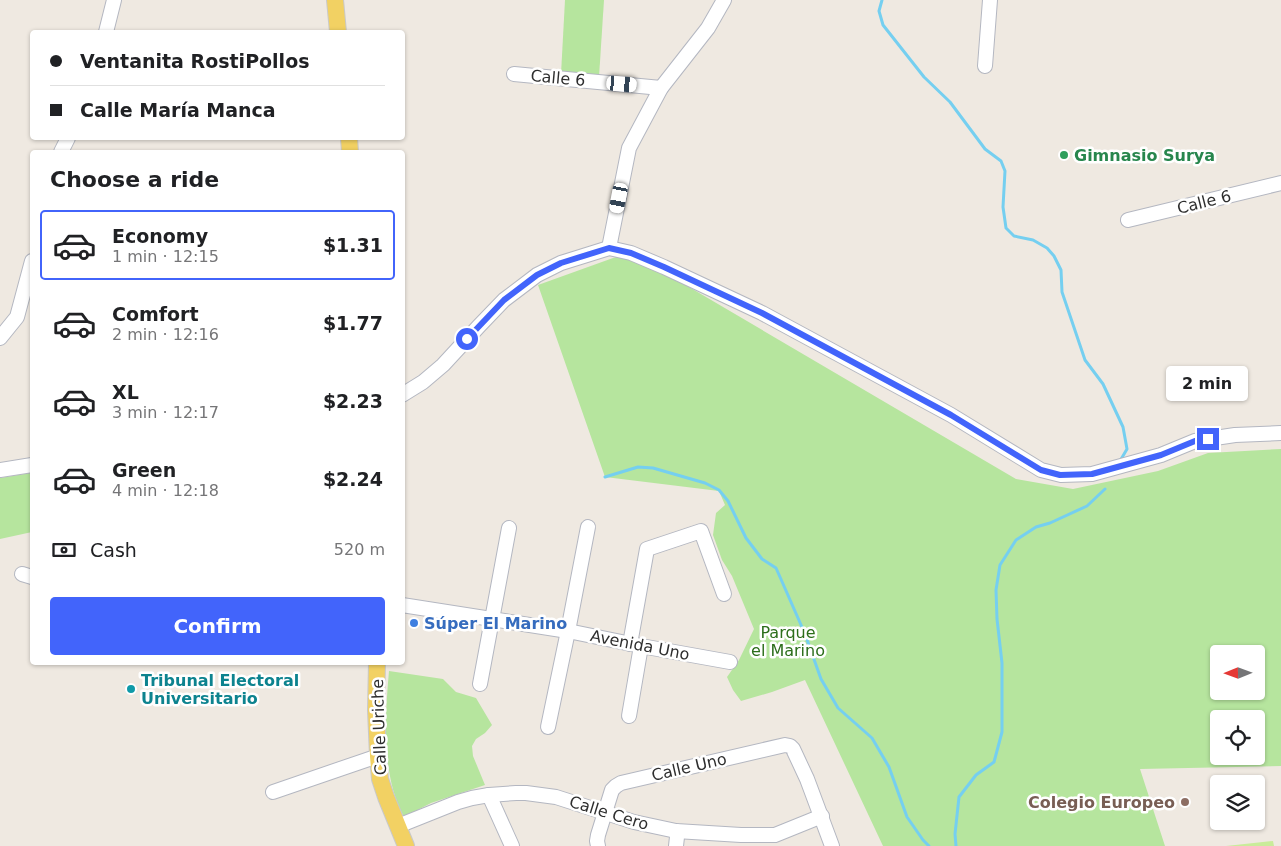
<!DOCTYPE html>
<html lang="en">
<head>
<meta charset="utf-8">
<style>
  :root { --surface:#fff; --page:#f6f6f6; --text:#202124; --muted:#757577; --line:#e0e0e0; --accent:#4264fb }
  body { margin:0; font-family:"DejaVu Sans",sans-serif; background:var(--page); color:var(--text); height:100vh; display:flex; flex-direction:column; font-size:19px; white-space:nowrap }
  * { box-sizing:border-box; margin:0 }
  p { font-size:16px; color:var(--muted) }
  .icon { flex:none; width:28px; height:28px; fill:none; stroke:currentColor; stroke-width:2; stroke-linecap:round; stroke-linejoin:round }
  .map { position:relative; flex:1; overflow:hidden }
  .side { position:absolute; left:30px; top:150px; width:375px; height:515px; display:flex; flex-direction:column; background:var(--surface); border-radius:5px; box-shadow:0 1px 4px #0004 }
  .side>* { flex:none }
  .hud { position:absolute; left:30px; top:30px; width:375px; height:110px; border-radius:5px; box-shadow:0 1px 4px #0004; display:grid; align-content:center; height:110px; padding:0 20px; background:var(--surface) }
  .needle { width:32px; rotate:269deg }
  .fabs { position:absolute; left:1210px; top:645px; display:grid; gap:10px }
  .fabs a { display:grid; place-items:center; width:55px; height:55px; border-radius:5px; background:var(--surface); box-shadow:0 1px 4px #0004; font-size:25px }
  .end { position:absolute; width:22px; height:22px; margin:-11px; border:6px solid #4264fb; background:#fff; box-shadow:0 0 0 2px #fff }
  .from { border-radius:50% }
  .bubble { position:absolute; height:35px; border-radius:5px; background:var(--surface); box-shadow:0 1px 4px #0004; font-size:16px; font-weight:800; line-height:35px; text-align:center }
  .car { position:absolute; width:15px; height:30px; margin:-15px -8px; border-radius:6px; box-shadow:0 0 4px 1px #0007; background:linear-gradient(#fff 24%,#345 0 40%,#fff 0 76%,#345 0 86%,#fff 0) }
  .hud b { display:flex; align-items:center; gap:18px; height:48px; font-size:19px }
  .hud b+b { border-top:1px solid var(--line) }
  .hud i { width:12px; height:12px; background:var(--text) }
  ul { padding:0; list-style:none }
  li { display:flex; align-items:center; gap:15px; height:70px; margin:0 10px 8px; padding:0 10px; border:2px solid transparent; border-radius:5px }
  li div { flex:1 }
  li b { display:block; font-size:19px }
  li em { font-style:normal; font-weight:800 }
  li.selected { border-color:var(--accent) }
  li>.icon { width:45px; height:45px; stroke-width:1.5 }
  h2 { padding:0 20px; font-size:22px; line-height:60px }
  .pay { display:flex; align-items:center; gap:12px; height:55px; padding:0 20px; font-size:19px }
  .pay p { margin-inline-start:auto }
  .cta { display:flex; gap:10px; margin-top:auto; padding:10px 20px }
  .cta a { flex:1; height:58px; border-radius:5px; background:var(--accent); color:#fff; font-size:20px; font-weight:800; line-height:58px; text-align:center }
  .map>svg:first-child { display:block }
  .green { fill:#b6e59e; fill-rule:evenodd }
  .pitch { fill:#c9ec9a }
  .lines { fill:none; stroke-linecap:round; stroke-linejoin:round }
  .stream { stroke:#75cff0; stroke-width:3 }
  .minor-casing { stroke:#b4b7c1; stroke-width:16 }
  .major-casing { stroke:#c9c9c9; stroke-width:18 }
  .minor { stroke:#fff; stroke-width:14 }
  .major { stroke:#f2d163; stroke-width:16 }
  .route { stroke:#4264fb; stroke-width:6 }
  .leisure-dot { fill:#2e9e5b; stroke:#fff; stroke-width:2 }
  .shop-dot { fill:#3f7fe0; stroke:#fff; stroke-width:2 }
  .culture-dot { fill:#0f9aa8; stroke:#fff; stroke-width:2 }
  .education-dot { fill:#8d6e63; stroke:#fff; stroke-width:2 }
  .labels { text-anchor:middle; dominant-baseline:central; stroke-width:5; stroke-linejoin:round; paint-order:stroke }
  .street-label { font-size:16px; fill:#2e2e2e; stroke:#fff }
  .leisure-label { font-size:16px; font-weight:bold; fill:#27864d; stroke:#fff; text-anchor:start }
  .shop-label { font-size:16px; font-weight:bold; fill:#366cbe; stroke:#fff; text-anchor:start }
  .park-label { font-size:16px; fill:#2c6e1b; stroke:#fff }
  .culture-label { font-size:16px; font-weight:bold; fill:#0d838f; stroke:#fff; text-anchor:start }
  .education-label { font-size:16px; font-weight:bold; fill:#785e54; stroke:#fff; text-anchor:end }
</style>
</head>
<body>
<div class="map">
<svg width="1281" height="846" viewBox="0 0 1281 846">
  <rect width="100%" height="100%" fill="#efe9e1"/>
  <g class="green">
    <path d="M 565,0 L 604,0 L 599,77 L 561,74 Z"/>
    <path d="M 631,253 L 1016,479 L 1073,489 L 1158,471 L 1208,453 L 1281,449 L 1281,766 L 1140,769 L 1165,846 L 883,846 L 805,680 L 772,692 L 741,701 L 733,690 L 727,677 L 739,660 L 754,629 L 732,576 L 722,560 L 713,535 L 716,513 L 725,505 L 719,491 L 605,477 L 538,285 L 613,258 ZM 1219,654 L 1256,654 L 1256,691 L 1219,691 ZM 1219,719 L 1256,719 L 1256,756 L 1219,756 Z"/>
    <path d="M 30,473 L 32,532 L 0,539 L 0,478 Z"/>
    <path d="M 389,671 L 443,679 L 456,692 L 476,698 L 492,725 L 485,733 L 476,739 L 472,746 L 473,756 L 485,785 L 431,803 L 404,817 C 381,775 385,717 389,671 Z"/>
  </g>
  <path class="pitch" d="M 1273,841 L 1274,846 L 1226,846 Z"/>
  <g class="lines">
    <g class="stream">
      <path d="M 882,0 L 879,11 L 883,25 L 924,77 L 950,102 L 985,149 L 1001,161 L 1005,171 L 1003,207 L 1006,228 L 1014,236 L 1033,240 L 1047,248 L 1054,256 L 1061,270 L 1062,292 L 1085,360 L 1103,384 L 1123,427 L 1127,449 L 1120,461"/>
      <path d="M 605,477 L 638,467 L 653,468 L 705,483 L 719,490 L 728,501 L 746,538 L 762,559 L 776,568 L 780,577 L 805,634 L 821,679 L 838,708 L 872,738 L 889,767 L 907,817 L 923,840 L 929,846"/>
      <path d="M 956,846 L 955,834 L 959,797 L 976,775 L 994,762 L 1002,732 L 1002,663 L 997,619 L 996,590 L 1000,565 L 1016,540 L 1036,527 L 1050,523 L 1087,506 L 1105,489"/>
    </g>
    <defs>
      <g id="minor">
        <path d="M 106,32 L 114,0"/>
        <path d="M 985,66 L 990,0"/>
        <path d="M 514,74 L 661,88"/>
        <path d="M 61,152 L 68,138"/>
        <path d="M 1128,220 L 1281,183"/>
        <path d="M 609,248 L 629,148 L 661,88 L 708,28 L 724,0"/>
        <path d="M 0,338 L 17,317 L 32,261"/>
        <path d="M 402,395 L 423,382 L 443,365 L 479,326 L 504,300 L 537,275 L 561,263 L 609,248 L 631,253 L 664,267 L 762,313 L 951,415 L 1041,470 L 1061,475 L 1092,474 L 1161,455 L 1195,441 L 1235,435 L 1281,433"/>
        <path d="M 0,470 L 32,465"/>
        <path d="M 22,574 L 32,577"/>
        <path d="M 402,605 L 568,631 L 641,646 L 730,662"/>
        <path d="M 630,644 L 647,549 L 701,531 L 724,594"/>
        <path d="M 480,684 L 509,528"/>
        <path d="M 629,716 L 641,646"/>
        <path d="M 548,727 L 568,631 L 588,527"/>
        <path d="M 273,792 L 378,756"/>
        <path d="M 489,795 L 512,846"/>
        <path d="M 398,826 L 458,802 L 472,798 L 489,795 L 516,793 L 526,793 L 556,797 L 634,822 L 676,831 L 741,835 L 775,835 L 822,816"/>
        <path d="M 676,831 L 677,837 L 676,846"/>
        <path d="M 598,846 L 597,841 L 598,835 L 612,790 L 616,786 L 621,783 L 785,745 L 790,746 L 793,749 L 807,779 L 832,846"/>
      </g>
      <g id="major">
        <path d="M 335,0 L 338,32"/>
        <path d="M 349,138 L 350,152"/>
        <path d="M 377,662 L 376,710 L 378,756 L 380,779 L 386,797 L 406,846"/>
      </g>
    </defs>
    <use href="#minor" class="minor-casing"/>
    <use href="#major" class="major-casing"/>
    <use href="#minor" class="minor"/>
    <use href="#major" class="major"/>
  </g>
  <g class="lines">
    <path class="route" d="M 467,339 L 504,300 L 537,275 L 561,263 L 609,248 L 631,253 L 664,267 L 762,313 L 951,415 L 1041,470 L 1060,475 L 1092,474 L 1161,455 L 1195,441 L 1208,439"/>
  </g>
  <circle class="leisure-dot" cx="1064" cy="155" r="5"/>
  <circle class="shop-dot" cx="414" cy="623" r="5"/>
  <circle class="culture-dot" cx="131" cy="689" r="5"/>
  <circle class="education-dot" cx="1185" cy="802" r="5"/>
  <g class="labels">
    <g class="street-label">
      <text transform="translate(558 78) rotate(5)">Calle 6</text>
      <text transform="translate(1204 202) rotate(-14)">Calle 6</text>
      <text transform="translate(640 645) rotate(11)">Avenida Uno</text>
      <text transform="translate(379 727) rotate(-92)">Calle Uriche</text>
      <text transform="translate(689 767) rotate(-13)">Calle Uno</text>
      <text transform="translate(609 813) rotate(17)">Calle Cero</text>
    </g>
    <g class="leisure-label">
      <text x="1074" y="155">Gimnasio Surya</text>
    </g>
    <g class="shop-label">
      <text x="424" y="623">Súper El Marino</text>
    </g>
    <g class="park-label">
      <text x="788" y="632">Parque<tspan x="788" dy="18">el Marino</tspan></text>
    </g>
    <g class="culture-label">
      <text x="141" y="680">Tribunal Electoral<tspan x="141" dy="18">Universitario</tspan></text>
    </g>
    <g class="education-label">
      <text x="1175" y="802">Colegio Europeo</text>
    </g>
  </g>
</svg>
<div class="fabs">
<a><svg class="needle" viewBox="-14 -14 28 28"><path d="M0-13l5 13h-10z" fill="#e53935"/><path d="M0 13l5-13h-10z" fill="#757577"/></svg></a>
<a><svg class="icon" aria-label="locate" viewBox="0 0 24 24"><circle cx="12" cy="12" r="6"/><path d="M12 2v4M12 18v4M2 12h4M18 12h4"/></svg></a>
<a><svg class="icon" aria-label="layers" viewBox="0 0 24 24"><path d="M12 4l9 5-9 5-9-5zM3 14l9 5 9-5"/></svg></a>
</div>
<i class="end from" style="left:467px;top:339px"></i>
<i class="end" style="left:1208px;top:439px"></i>
<div class="bubble" style="left:1166px;top:366px;width:82px">2 min</div>
<i class="car" style="left:622px;top:84px;rotate:95deg"></i>
<i class="car" style="left:619px;top:198px;rotate:191deg"></i>
<div class="hud">
<b><i class="from"></i>Ventanita RostiPollos</b>
<b><i></i>Calle María Manca</b>
</div>
<section class="side">
<h2>Choose a ride</h2>
<ul>
<li class="selected"><svg class="icon" aria-label="car" viewBox="0 0 24 24"><path d="M5 17H2v-5l4-1 3-4h7l3 4 3 1v5h-3M9 17h6M6 11h13"/><circle cx="7" cy="17" r="2"/><circle cx="17" cy="17" r="2"/></svg><div><b>Economy</b><p>1 min · 12:15</p></div><em>$1.31</em></li>
<li><svg class="icon" aria-label="car" viewBox="0 0 24 24"><path d="M5 17H2v-5l4-1 3-4h7l3 4 3 1v5h-3M9 17h6M6 11h13"/><circle cx="7" cy="17" r="2"/><circle cx="17" cy="17" r="2"/></svg><div><b>Comfort</b><p>2 min · 12:16</p></div><em>$1.77</em></li>
<li><svg class="icon" aria-label="car" viewBox="0 0 24 24"><path d="M5 17H2v-5l4-1 3-4h7l3 4 3 1v5h-3M9 17h6M6 11h13"/><circle cx="7" cy="17" r="2"/><circle cx="17" cy="17" r="2"/></svg><div><b>XL</b><p>3 min · 12:17</p></div><em>$2.23</em></li>
<li><svg class="icon" aria-label="car" viewBox="0 0 24 24"><path d="M5 17H2v-5l4-1 3-4h7l3 4 3 1v5h-3M9 17h6M6 11h13"/><circle cx="7" cy="17" r="2"/><circle cx="17" cy="17" r="2"/></svg><div><b>Green</b><p>4 min · 12:18</p></div><em>$2.24</em></li>
</ul>
<div class="pay"><svg class="icon" aria-label="cash" viewBox="0 0 24 24"><path d="M3 7h18v10H3z"/><circle cx="12" cy="12" r="2"/></svg>Cash<p>520 m</p></div>
<div class="cta"><a>Confirm</a></div>
</section>
</div>
</body>
</html>
